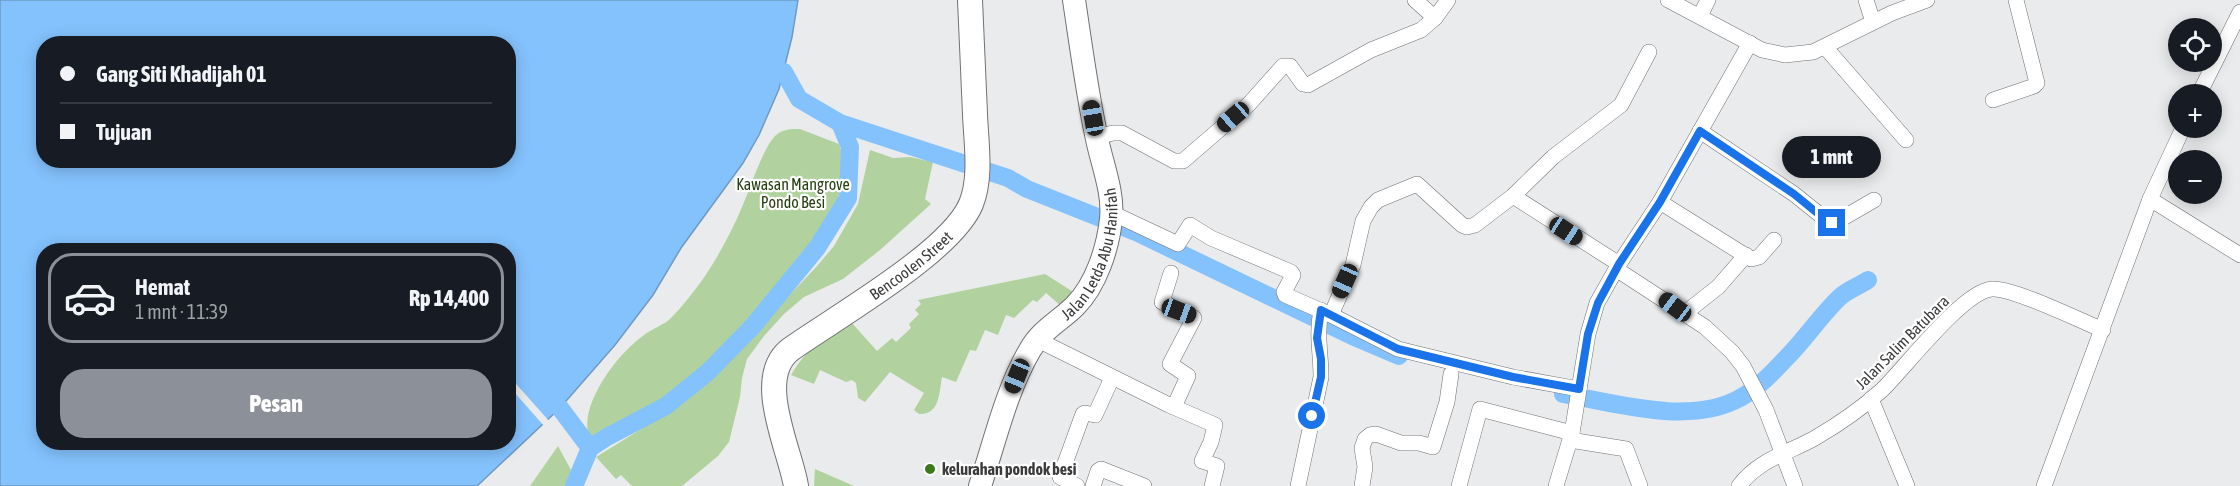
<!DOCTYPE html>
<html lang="id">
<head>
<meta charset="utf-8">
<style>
  :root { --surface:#171b24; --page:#242831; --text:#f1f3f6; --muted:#9ea1a6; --line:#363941; --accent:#8c9099 }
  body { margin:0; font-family:"Asap Condensed",sans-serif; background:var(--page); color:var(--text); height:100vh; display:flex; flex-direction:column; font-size:22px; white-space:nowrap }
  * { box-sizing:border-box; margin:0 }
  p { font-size:20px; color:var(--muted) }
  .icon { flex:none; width:33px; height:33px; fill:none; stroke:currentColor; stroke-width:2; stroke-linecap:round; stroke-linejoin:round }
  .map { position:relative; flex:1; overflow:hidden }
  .sheet { position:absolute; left:36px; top:243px; width:480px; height:207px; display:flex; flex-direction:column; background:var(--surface); border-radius:24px; box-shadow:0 3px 15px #0003 }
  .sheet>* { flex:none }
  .guide { position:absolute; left:36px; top:36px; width:480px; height:132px; border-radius:24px; box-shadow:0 3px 15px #0003; display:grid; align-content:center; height:132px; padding:0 24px; background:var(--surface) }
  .buttons { position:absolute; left:2168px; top:18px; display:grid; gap:12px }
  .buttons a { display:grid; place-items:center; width:54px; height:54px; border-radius:50%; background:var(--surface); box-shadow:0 3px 15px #0003; font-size:30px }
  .end { position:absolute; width:27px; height:27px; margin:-14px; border:8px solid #1a73e8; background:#fff; box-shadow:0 0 0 3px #fff }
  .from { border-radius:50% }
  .bubble { position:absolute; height:42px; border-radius:21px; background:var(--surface); box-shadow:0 3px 15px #0003; font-size:20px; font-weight:800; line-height:42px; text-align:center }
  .car { position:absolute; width:18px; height:36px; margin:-18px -9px; border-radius:8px; box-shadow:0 0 4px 2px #0007; background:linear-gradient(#222 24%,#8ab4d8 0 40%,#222 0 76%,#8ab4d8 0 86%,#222 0) }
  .guide b { display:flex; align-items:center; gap:21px; height:57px; font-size:22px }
  .guide b+b { border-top:2px solid var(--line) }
  .guide i { width:15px; height:15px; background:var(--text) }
  ul { padding:10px 0 0; list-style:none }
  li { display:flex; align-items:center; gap:18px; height:90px; margin:0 12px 9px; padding:0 12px; border:3px solid var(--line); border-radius:24px }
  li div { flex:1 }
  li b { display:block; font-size:22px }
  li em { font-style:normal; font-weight:800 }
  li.selected { border-color:var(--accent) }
  li>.icon { width:54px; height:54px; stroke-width:1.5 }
  .action { display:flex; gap:12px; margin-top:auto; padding:12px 24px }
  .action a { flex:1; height:69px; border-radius:24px; background:var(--accent); color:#fff; font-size:24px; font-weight:800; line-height:69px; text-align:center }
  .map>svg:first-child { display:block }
  .green { fill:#b1d29e }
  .water { fill:#84c2fd; stroke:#6e9ac3; stroke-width:1.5; fill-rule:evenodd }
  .pier { fill:#eaebed }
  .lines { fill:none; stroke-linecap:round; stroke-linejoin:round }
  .canal { stroke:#84c2fd; stroke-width:18 }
  .street-casing { stroke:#717174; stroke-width:16 }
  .secondary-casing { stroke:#717174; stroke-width:24 }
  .primary-casing { stroke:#717174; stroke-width:26 }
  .street { stroke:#fff; stroke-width:15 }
  .secondary { stroke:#fff; stroke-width:22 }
  .primary { stroke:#fff; stroke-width:24 }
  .route { stroke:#1a73e8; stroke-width:8 }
  .poi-dot { fill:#397b1b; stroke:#fff; stroke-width:2 }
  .labels { text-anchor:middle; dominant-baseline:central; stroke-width:4.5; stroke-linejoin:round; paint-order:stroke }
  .park-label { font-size:16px; fill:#254110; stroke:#fff }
  .street-label { font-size:16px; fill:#3b3b3c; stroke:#fff }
  .poi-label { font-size:16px; font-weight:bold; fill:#3b3b3c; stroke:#fff; text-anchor:start }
</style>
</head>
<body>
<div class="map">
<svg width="2240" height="486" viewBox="0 0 2240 486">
  <rect width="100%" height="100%" fill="#eaebed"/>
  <g class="green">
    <path d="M 800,129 L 839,144 L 845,162 L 844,183 L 833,209 L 804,255 L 744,328 L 719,355 L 667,399 L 646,412 L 610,427 L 591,442 C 574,409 618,353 644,335 C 653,328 664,325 671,318 C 683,306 693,292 703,279 C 718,257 732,231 742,207 C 750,189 762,150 775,136 C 782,129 791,129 800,129 Z"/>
    <path d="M 870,150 L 893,158 L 910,157 L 933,162 L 925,199 L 931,204 L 880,250 L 843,279 L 804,297 L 784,314 L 764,336 L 747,359 L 742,378 L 740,397 L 729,442 L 718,456 L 682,486 L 632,486 L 621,475 L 616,479 L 596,457 L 685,402 L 711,379 L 817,266 L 834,246 L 858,204 Z"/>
    <path d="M 1045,274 L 1075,293 L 1061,306 L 1046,293 L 1037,302 L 1033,300 L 1014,318 L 1006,315 L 998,335 L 985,330 L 976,351 L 970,350 L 956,382 L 942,377 C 939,393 940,415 919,414 L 914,410 L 924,393 L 890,372 L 865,402 L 858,398 L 856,383 L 852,380 L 846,382 L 820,370 L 814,384 L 791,375 C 808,347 823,337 852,323 L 877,351 L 892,338 L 896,342 L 911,328 L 909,324 L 919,314 L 915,310 L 921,304 L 918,300 Z"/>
    <path d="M 558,446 L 571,470 L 565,486 L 530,486 Z"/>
    <path d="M 815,469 L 854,486 L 814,486 Z"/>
  </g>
  <path class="water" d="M 0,0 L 798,0 L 792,37 L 779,89 L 759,135 L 743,163 L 681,248 L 653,295 L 615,345 L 560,408 L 477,486 L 0,486 ZM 44,44 L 508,44 L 508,160 L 44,160 ZM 44,250 L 508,250 L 508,442 L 44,442 Z"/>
  <path class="pier" d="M 509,376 L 550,422 L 545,427 L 513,391 L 509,395 Z"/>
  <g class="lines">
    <g class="canal">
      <path d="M 784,72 L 799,99 L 840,123 L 1008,178 L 1027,189 L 1138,233 L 1352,336 L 1399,356"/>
      <path d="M 1563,394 C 1615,403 1690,426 1740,398 C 1759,388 1776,369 1791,353 C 1808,335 1822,314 1840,297 C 1848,290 1859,286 1868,280"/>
      <path d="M 560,408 L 590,448 L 574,486"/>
      <path d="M 590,448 L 607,437 L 666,406 L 708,372 L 753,326 L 817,248 L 848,198 L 850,147 L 840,123"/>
    </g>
    <defs>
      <g id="street">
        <path d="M 1415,0 L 1435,18"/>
        <path d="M 1668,0 L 1762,50 L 1785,55 L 1813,52 L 1892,13 L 1927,0"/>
        <path d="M 1866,0 L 1873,22"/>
        <path d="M 1700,16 L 1708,0"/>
        <path d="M 1825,47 L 1906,140"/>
        <path d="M 2199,94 L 2240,12"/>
        <path d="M 1993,100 L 2034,86 L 2037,83 L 2016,0"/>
        <path d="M 1700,131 L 1794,194 L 1829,222 L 1836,222 L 1874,200"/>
        <path d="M 1097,137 L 1113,133 L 1122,133 L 1174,161 L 1183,161 L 1249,104 L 1283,66 L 1290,66 L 1303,84 L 1308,85 L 1371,50 L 1421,30 L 1435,18 L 1448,0"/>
        <path d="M 1513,196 L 1619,264"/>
        <path d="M 2150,199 L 2240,255"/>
        <path d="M 1660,202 L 1751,259 L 1759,257 L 1774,240"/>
        <path d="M 1112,213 L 1178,244 L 1190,225 L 1211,238 L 1291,272 L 1293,275 L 1284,292 L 1285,295 L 1331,315 L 1398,349 L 1513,377 L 1579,389"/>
        <path d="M 1616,269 L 1705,327 L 1732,352 L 1743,366 L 1766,410 L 1795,486"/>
        <path d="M 1171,273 L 1162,302 L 1194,318 L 1170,364 L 1188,376 L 1174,407"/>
        <path d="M 1685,313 L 1718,287 L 1746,255"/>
        <path d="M 1331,315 L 1353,265 L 1363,221 L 1371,207 L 1378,200 L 1417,184 L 1462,225 L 1467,227 L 1475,225 L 1513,196 L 1553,157 L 1621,105 L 1649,52"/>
        <path d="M 1036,339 L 1169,405 L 1215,425 L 1211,442 L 1202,461 L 1217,466 L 1212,486"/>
        <path d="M 1871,399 L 1907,486"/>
        <path d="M 1570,440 L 1626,449 L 1640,486"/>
        <path d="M 1077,486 L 1060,477 L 1083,414 L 1085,413 L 1095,415 L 1112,378"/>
        <path d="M 1093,486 L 1098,471 L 1101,469 L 1144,486"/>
        <path d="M 1298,486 L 1321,377 C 1321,352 1316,336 1321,310"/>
        <path d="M 1362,486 L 1365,467 L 1362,448 L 1365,439 L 1370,435 L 1376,434 L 1401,443 L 1419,443 L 1433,447 L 1447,402 L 1451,374"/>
        <path d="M 1459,486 L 1480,409 L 1572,433"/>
        <path d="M 1556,486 L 1572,433 L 1588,334 L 1597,303 L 1619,264 L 1660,202 L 1750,43"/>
        <path d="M 1739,486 C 1758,460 1788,453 1815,438 C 1839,424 1861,409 1882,390 C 1905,368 1963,291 1992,289 C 2012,287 2081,321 2103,330"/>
        <path d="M 2044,486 L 2150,199 L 2183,128"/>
      </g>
      <g id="secondary">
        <path id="s1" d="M 980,486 C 995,441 1006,391 1030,350 C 1041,330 1060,321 1075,306 C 1096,285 1108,248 1111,219 C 1114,193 1102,164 1097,139 C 1087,93 1081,46 1074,0"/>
      </g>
      <g id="primary">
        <path id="s2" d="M 796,486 C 790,449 753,377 791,349 C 836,317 951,252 971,204 C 982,177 976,142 975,114 C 973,76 972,38 970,0"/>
      </g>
    </defs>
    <use href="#street" class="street-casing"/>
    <use href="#secondary" class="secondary-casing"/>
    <use href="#primary" class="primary-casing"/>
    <use href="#street" class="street"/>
    <use href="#secondary" class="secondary"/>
    <use href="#primary" class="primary"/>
  </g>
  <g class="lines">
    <path class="route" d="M 1312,416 L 1321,377 L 1321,359 L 1317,338 L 1321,310 L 1398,349 L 1513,377 L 1579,389 L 1588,334 L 1598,303 L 1619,264 L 1660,202 L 1700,131 L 1794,194 L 1827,221 L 1832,223"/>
  </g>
  <circle class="poi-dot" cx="930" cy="469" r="6"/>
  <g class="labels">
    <g class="park-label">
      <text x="793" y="184">Kawasan Mangrove<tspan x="793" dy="18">Pondo Besi</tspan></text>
    </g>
    <g class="street-label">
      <text stroke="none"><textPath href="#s1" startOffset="264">Jalan Letda Abu Hanifah</textPath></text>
      <text stroke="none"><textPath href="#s2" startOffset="291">Bencoolen Street</textPath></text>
      <text transform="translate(1902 342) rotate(-45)">Jalan Salim Batubara</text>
    </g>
    <g class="poi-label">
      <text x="942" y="469">kelurahan pondok besi</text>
    </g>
  </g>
</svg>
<div class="buttons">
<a><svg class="icon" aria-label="locate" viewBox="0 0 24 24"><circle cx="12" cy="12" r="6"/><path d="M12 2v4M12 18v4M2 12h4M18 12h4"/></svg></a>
<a>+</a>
<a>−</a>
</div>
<i class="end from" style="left:1312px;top:416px"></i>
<i class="end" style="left:1832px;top:223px"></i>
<div class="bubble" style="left:1782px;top:136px;width:99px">1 mnt</div>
<i class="car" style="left:1233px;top:117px;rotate:229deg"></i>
<i class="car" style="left:1093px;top:118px;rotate:350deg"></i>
<i class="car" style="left:1566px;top:231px;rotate:123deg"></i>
<i class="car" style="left:1345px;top:281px;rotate:204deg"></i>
<i class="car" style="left:1675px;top:307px;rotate:307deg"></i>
<i class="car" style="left:1179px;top:311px;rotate:110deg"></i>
<i class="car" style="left:1017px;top:376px;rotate:202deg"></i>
<div class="guide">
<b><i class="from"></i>Gang Siti Khadijah 01</b>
<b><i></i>Tujuan</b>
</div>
<section class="sheet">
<ul>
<li class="selected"><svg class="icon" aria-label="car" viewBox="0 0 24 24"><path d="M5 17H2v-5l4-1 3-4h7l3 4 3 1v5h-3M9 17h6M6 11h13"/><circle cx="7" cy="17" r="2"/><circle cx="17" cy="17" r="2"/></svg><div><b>Hemat</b><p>1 mnt · 11:39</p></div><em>Rp 14,400</em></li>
</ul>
<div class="action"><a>Pesan</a></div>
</section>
</div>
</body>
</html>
